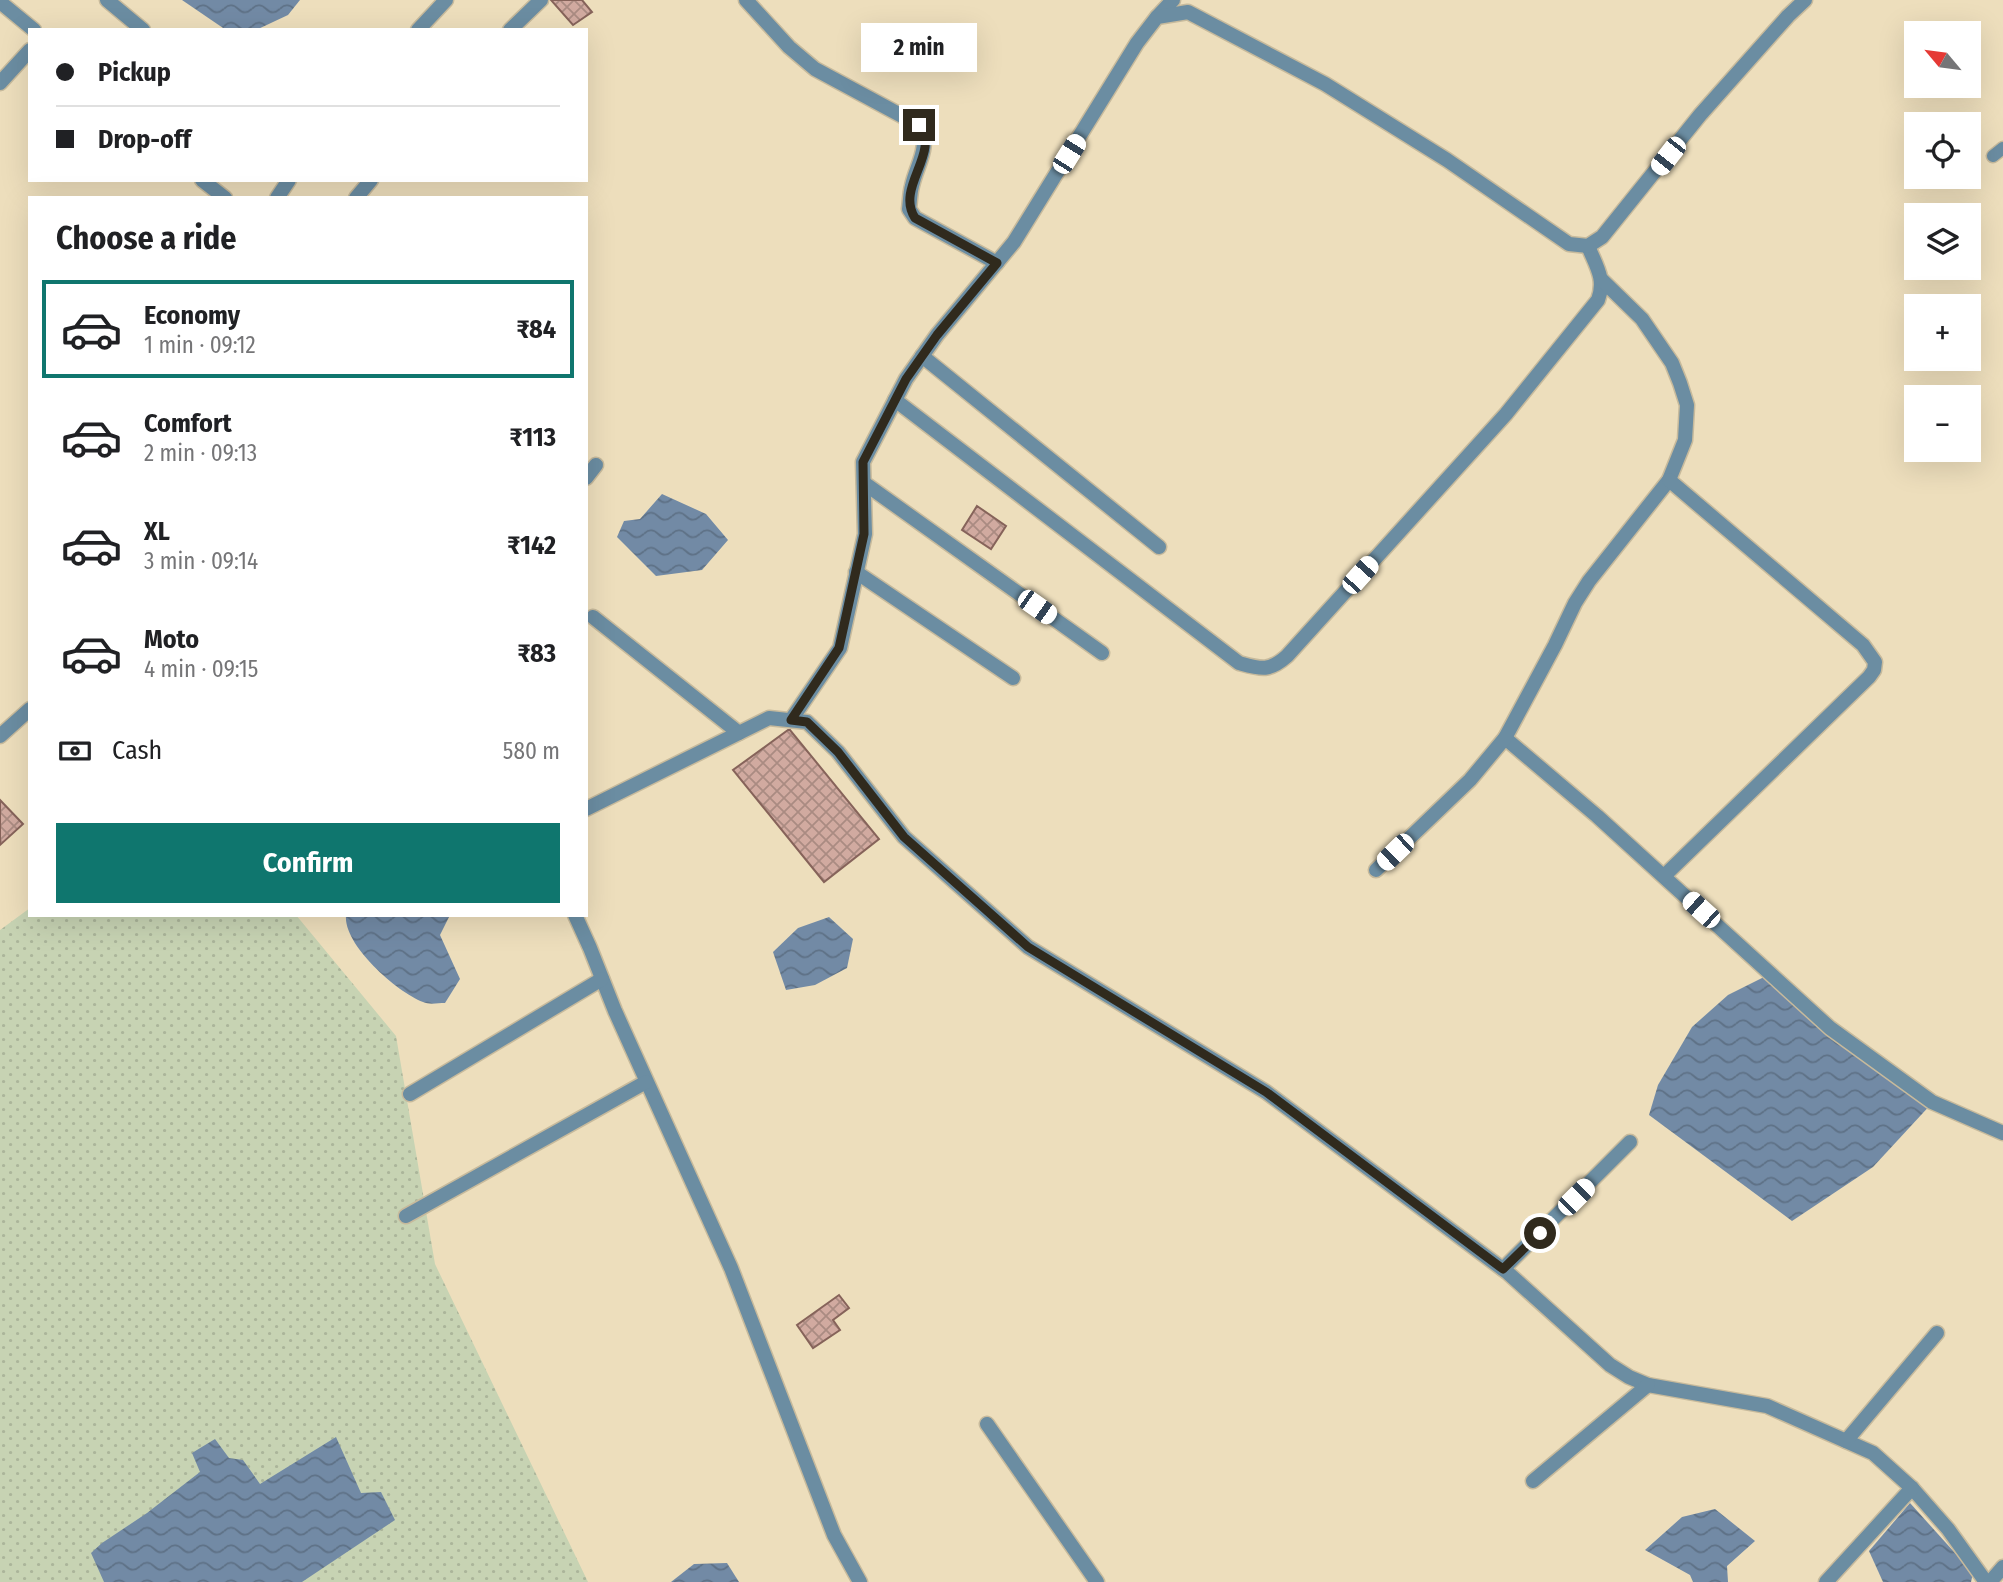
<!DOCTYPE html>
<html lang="en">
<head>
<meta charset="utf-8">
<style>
  :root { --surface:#fff; --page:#f6f6f6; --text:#202124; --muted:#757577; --line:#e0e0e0; --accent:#0f766e }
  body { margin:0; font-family:"Fira Sans Condensed",sans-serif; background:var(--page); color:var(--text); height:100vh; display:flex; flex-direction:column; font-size:26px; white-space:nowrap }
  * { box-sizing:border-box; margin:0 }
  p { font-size:23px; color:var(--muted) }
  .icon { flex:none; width:38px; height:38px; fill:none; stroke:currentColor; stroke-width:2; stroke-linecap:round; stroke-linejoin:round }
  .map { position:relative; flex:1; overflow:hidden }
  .details { position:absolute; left:28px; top:196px; width:560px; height:721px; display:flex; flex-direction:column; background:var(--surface); border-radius:0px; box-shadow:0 7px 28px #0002 }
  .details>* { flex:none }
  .top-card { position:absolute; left:28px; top:28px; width:560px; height:154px; border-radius:0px; box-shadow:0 7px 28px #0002; display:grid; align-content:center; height:154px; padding:0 28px; background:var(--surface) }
  .needle { width:46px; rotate:299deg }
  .buttons { position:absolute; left:1904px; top:21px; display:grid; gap:14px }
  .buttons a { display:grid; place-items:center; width:77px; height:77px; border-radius:0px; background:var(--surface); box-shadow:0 7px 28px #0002; font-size:35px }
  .end { position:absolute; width:32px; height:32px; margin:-16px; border:9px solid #302a1d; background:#fff; box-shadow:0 0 0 4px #fff }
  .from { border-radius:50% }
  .bubble { position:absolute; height:49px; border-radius:0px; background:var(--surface); box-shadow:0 7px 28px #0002; font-size:23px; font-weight:700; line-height:49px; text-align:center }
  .car { position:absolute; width:21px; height:42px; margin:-21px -10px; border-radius:9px; box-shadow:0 0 5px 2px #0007; background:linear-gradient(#fff 24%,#345 0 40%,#fff 0 76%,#345 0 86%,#fff 0) }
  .top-card b { display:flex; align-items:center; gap:24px; height:66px; font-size:26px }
  .top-card b+b { border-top:2px solid var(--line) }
  .top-card i { width:18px; height:18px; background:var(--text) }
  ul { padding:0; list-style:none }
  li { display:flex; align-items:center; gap:21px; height:98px; margin:0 14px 10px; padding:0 14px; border:4px solid transparent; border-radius:0px }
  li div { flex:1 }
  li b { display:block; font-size:26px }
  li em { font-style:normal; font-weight:700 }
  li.selected { border-color:var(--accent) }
  li>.icon { width:63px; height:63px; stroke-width:1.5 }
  h2 { padding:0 28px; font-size:32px; line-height:84px }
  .pay { display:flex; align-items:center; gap:18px; height:77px; padding:0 28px; font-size:26px }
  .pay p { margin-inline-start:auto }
  .action { display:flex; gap:14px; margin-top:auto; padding:14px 28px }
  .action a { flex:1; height:80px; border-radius:0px; background:var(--accent); color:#fff; font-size:28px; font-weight:700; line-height:80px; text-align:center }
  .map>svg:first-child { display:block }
  .grass { fill:url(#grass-dots) }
  .water { fill:url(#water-waves) }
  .building { fill:url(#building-cross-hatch); stroke:#86635a; stroke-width:2 }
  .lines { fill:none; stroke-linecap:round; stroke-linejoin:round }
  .lane-casing { stroke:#c7ba9c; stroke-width:15 }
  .street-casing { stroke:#c7ba9c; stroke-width:17 }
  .lane { stroke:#6b8da2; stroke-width:12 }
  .street { stroke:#6b8da2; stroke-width:14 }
  .route { stroke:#302a1d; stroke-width:9 }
</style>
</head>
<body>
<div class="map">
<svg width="2003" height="1582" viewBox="0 0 2003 1582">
  <defs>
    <pattern id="grass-dots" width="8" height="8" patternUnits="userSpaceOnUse" patternTransform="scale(1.75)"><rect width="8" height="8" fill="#c7d3b3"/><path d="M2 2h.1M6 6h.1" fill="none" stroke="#abb59a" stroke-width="1.8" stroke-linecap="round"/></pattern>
    <pattern id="water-waves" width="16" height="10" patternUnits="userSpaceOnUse" patternTransform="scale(1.75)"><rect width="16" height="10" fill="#728aa5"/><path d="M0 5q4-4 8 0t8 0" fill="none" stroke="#5e7186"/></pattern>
    <pattern id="building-cross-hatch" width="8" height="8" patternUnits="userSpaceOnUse" patternTransform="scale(1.75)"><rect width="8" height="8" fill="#d1aaa0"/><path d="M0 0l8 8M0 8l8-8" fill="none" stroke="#aa8b82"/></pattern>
  </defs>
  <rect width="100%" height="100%" fill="#eddebc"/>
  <path class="grass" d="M 30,908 L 30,915 L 296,915 L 396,1036 L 435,1264 L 588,1582 L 0,1582 L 0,930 Z"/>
  <g class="water">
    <path d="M 182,0 L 300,0 L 288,15 L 256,30 L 226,30 Z"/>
    <path d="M 662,494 L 706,514 L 728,540 L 702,570 L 656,576 L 617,537 L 624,521 L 640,519 Z"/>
    <path d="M 346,915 L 450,915 L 440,935 L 460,979 L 445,1003 C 438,1003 429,1005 423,1002 C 397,992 343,945 346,915 Z"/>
    <path d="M 829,917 L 853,939 L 847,968 L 815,985 L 786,990 L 773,952 L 798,928 Z"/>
    <path d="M 1770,974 L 1934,1101 L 1873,1167 L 1792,1221 L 1649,1115 L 1658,1085 L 1692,1027 L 1728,995 Z"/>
    <path d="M 336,1437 L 361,1493 L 381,1492 L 395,1520 L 302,1582 L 104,1582 L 91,1553 L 102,1543 L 147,1513 L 200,1472 L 192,1453 L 215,1439 L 229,1458 L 243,1460 L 260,1484 Z"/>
    <path d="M 1910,1503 L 1973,1573 L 1971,1582 L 1883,1582 L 1869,1551 Z"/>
    <path d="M 1715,1509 L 1755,1541 L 1727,1566 L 1728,1582 L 1693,1582 L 1690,1575 L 1645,1550 L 1682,1517 Z"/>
    <path d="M 727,1563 L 739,1582 L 671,1582 L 694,1564 Z"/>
  </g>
  <g class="building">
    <path d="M 551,0 L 582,0 L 592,12 L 573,25 Z"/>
    <path d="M 977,506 L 1006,526 L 991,549 L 962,530 Z"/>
    <path d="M 788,730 L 790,730 L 879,839 L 824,882 L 733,770 Z"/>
    <path d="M 0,800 L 23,824 L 0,845 Z"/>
    <path d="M 839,1295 L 849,1308 L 833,1320 L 840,1330 L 813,1348 L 797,1325 Z"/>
  </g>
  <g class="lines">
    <defs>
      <path id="lane" d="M 1993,156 L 2003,148"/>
      <g id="street">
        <path d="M 107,0 L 143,30"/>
        <path d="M 746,0 L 789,47 L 815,69 L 919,125 C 931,148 917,163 912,186 C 910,193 910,202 909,209 L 915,218 L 997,263"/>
        <path d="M 0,2 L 34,30"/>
        <path d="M 1157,17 L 1173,0"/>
        <path d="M 418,30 L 446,0"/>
        <path d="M 510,30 L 541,0"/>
        <path d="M 0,83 L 30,50"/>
        <path d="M 202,180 L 225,198"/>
        <path d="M 277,198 L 289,180"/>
        <path d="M 356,198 L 371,180"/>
        <path d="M 922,356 L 1159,547"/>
        <path d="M 895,400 L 1239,663 C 1261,669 1269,672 1287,656 L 1506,414 L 1598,300 C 1606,279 1596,266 1588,246"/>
        <path d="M 586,478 L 596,465"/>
        <path d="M 864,483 L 1102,653"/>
        <path d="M 856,572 L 1013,678"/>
        <path d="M 593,617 L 739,733"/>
        <path d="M 791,720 L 840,648 L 865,534 L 863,462 L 906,379 L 937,335 L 1014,242 L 1137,43 L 1157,17 L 1188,12 L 1325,84 L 1447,160 L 1569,244 L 1588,246 L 1602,237 L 1700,115 L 1788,16 L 1805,0"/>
        <path d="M 0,736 L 30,709"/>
        <path d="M 1505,738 L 1597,816 L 1830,1028 L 1932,1102 L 2003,1133"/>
        <path d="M 586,809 L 769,718 L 807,722 L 838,752 L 904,837 L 1028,947 L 1266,1092 L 1508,1273 L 1610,1365 L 1629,1377 L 1648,1385 L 1767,1406 L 1873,1453 L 1912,1488 L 1948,1529 L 1986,1582"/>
        <path d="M 1376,870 L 1470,780 L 1505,738 L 1555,645 L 1575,603 L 1589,581 L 1669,480 L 1685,440 L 1687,405 L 1680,383 L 1672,363 L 1642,319 L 1602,280"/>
        <path d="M 1664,876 L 1869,677 L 1874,670 L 1875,662 L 1863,645 L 1669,480"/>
        <path d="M 575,915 L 590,948 L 615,1011 L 731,1268 L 834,1535 L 860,1582"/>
        <path d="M 410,1094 L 602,979"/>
        <path d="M 406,1216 L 646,1082"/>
        <path d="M 1503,1269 L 1630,1142"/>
        <path d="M 987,1424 L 1097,1582"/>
        <path d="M 1846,1441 L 1937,1333"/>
        <path d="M 1533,1481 L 1648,1385"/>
        <path d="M 1826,1582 L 1912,1488"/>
        <path d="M 1990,1582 L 2003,1567"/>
      </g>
    </defs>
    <use href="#lane" class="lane-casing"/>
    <use href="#street" class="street-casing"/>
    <use href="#lane" class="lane"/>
    <use href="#street" class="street"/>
  </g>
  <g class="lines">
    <path class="route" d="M 919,125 C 922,132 926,138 925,147 C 922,170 900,195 915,218 L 997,263 L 937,335 L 906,379 L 863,462 L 864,534 L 839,648 L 791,720 L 807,722 L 838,752 L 904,837 L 1028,947 L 1266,1092 L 1503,1269 L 1540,1233"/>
  </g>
</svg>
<div class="buttons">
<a><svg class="needle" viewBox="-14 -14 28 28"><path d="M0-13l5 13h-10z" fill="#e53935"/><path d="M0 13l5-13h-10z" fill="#757577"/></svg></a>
<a><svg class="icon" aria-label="locate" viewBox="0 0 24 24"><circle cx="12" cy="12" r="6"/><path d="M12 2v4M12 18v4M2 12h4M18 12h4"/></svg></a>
<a><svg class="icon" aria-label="layers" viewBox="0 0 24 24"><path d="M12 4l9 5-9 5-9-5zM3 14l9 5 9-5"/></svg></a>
<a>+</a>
<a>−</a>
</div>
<i class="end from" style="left:1540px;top:1233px"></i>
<i class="end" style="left:919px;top:125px"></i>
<div class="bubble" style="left:861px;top:23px;width:116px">2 min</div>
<i class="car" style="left:1069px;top:154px;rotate:32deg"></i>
<i class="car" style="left:1668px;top:156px;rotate:218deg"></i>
<i class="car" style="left:1360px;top:575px;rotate:42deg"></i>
<i class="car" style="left:1037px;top:607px;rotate:125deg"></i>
<i class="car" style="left:1395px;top:852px;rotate:226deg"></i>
<i class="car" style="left:1701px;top:910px;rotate:312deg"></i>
<i class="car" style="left:1576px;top:1197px;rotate:45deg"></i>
<div class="top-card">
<b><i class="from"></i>Pickup</b>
<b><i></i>Drop-off</b>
</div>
<section class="details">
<h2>Choose a ride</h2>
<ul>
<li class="selected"><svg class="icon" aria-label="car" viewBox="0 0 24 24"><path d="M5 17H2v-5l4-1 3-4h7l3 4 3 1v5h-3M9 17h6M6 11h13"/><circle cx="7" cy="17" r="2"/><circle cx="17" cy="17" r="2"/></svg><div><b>Economy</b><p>1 min · 09:12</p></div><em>₹84</em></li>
<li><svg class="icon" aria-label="car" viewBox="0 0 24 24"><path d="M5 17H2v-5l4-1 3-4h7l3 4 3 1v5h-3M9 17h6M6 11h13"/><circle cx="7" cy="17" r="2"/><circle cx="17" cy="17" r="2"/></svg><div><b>Comfort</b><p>2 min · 09:13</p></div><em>₹113</em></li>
<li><svg class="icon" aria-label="car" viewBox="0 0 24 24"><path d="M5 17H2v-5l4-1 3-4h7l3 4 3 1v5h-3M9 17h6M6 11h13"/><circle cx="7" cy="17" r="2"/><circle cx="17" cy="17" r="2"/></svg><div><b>XL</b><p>3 min · 09:14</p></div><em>₹142</em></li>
<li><svg class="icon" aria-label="car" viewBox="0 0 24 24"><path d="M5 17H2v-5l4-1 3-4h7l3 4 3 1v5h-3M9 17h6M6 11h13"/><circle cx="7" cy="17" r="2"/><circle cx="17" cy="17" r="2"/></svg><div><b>Moto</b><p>4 min · 09:15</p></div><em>₹83</em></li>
</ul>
<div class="pay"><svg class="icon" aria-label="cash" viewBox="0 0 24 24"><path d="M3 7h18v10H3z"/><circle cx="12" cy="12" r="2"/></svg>Cash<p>580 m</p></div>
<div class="action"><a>Confirm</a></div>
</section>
</div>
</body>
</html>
